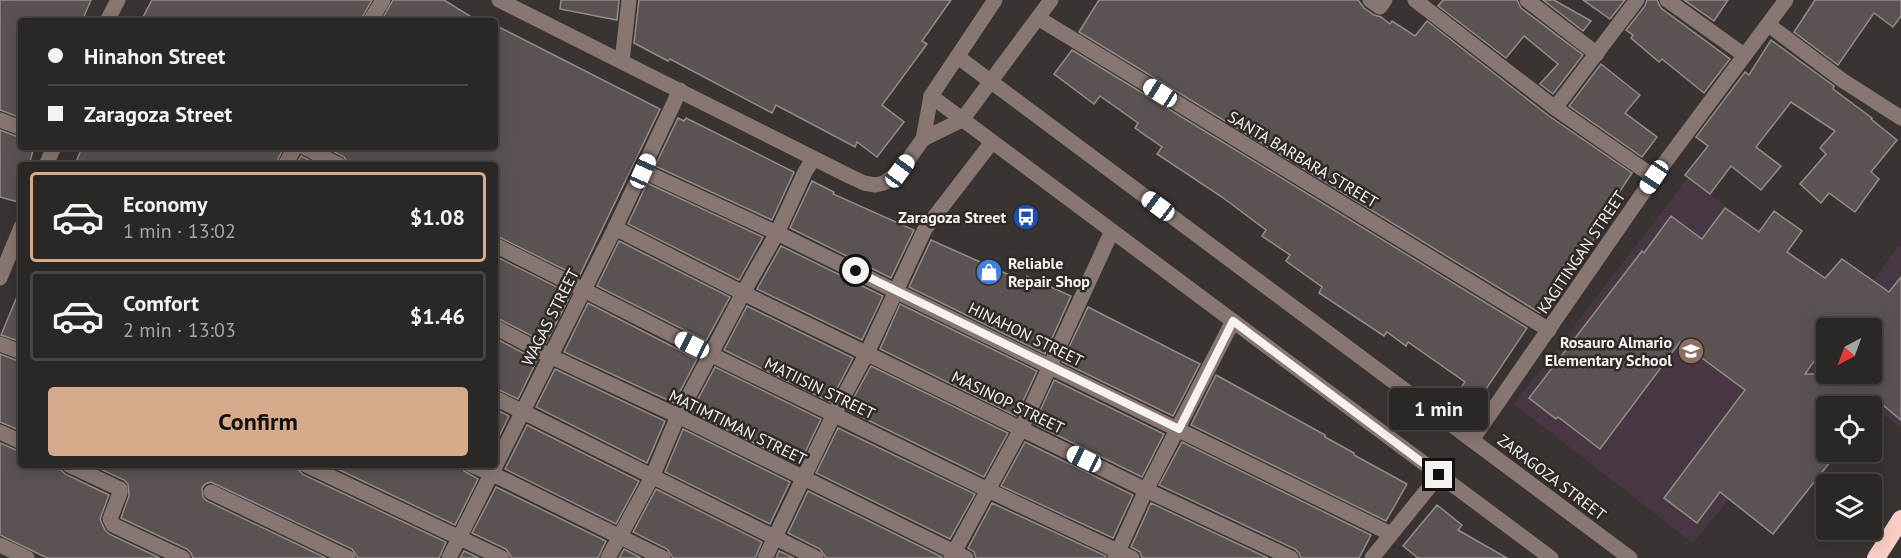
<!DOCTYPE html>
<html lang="en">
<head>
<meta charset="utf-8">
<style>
  :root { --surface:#2b2725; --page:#373332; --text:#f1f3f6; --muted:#a6a5a7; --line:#474442; --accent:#d6ab8b }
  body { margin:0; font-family:"PT Sans",sans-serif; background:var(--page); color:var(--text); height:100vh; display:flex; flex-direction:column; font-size:22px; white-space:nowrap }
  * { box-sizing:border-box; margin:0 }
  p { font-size:20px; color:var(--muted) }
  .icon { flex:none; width:33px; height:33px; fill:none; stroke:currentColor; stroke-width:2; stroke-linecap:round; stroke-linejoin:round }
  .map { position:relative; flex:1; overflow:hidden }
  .details { position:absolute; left:18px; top:162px; width:480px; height:306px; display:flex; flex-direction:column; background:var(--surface); border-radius:6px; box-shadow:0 3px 15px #0003,0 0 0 2px var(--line) }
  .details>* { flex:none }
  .top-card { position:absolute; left:18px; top:18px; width:480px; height:132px; border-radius:6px; box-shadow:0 3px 15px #0003,0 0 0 2px var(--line); display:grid; align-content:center; height:132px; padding:0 30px; background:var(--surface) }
  .needle { width:39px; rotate:221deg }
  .fabs { position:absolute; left:1816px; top:318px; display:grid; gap:12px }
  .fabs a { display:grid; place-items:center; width:66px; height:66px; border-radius:6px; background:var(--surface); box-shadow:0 3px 15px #0003,0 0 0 2px var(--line); font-size:30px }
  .end { position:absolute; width:27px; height:27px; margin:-14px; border:8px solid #f5f2ef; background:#111; box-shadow:0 0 0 3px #111 }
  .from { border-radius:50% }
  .bubble { position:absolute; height:42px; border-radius:6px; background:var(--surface); box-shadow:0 3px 15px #0003,0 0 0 2px var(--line); font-size:20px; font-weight:700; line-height:42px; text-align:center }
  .car { position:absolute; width:18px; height:36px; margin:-18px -9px; border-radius:8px; box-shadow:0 0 4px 2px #0007; background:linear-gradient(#fff 24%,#345 0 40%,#fff 0 76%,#345 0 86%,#fff 0) }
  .top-card b { display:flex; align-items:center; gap:21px; height:57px; font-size:22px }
  .top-card b+b { border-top:2px solid var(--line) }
  .top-card i { width:15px; height:15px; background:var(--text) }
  ul { padding:10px 0 0; list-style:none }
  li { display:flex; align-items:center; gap:18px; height:90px; margin:0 12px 9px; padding:0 18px; border:3px solid var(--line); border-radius:6px }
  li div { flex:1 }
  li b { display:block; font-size:22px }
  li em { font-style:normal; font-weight:700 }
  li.selected { border-color:var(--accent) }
  li>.icon { width:54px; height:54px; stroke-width:1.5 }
  .action { display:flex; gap:12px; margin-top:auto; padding:12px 30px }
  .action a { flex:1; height:69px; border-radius:6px; background:var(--accent); color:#111; font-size:24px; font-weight:700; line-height:69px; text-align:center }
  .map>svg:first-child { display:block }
  .education { fill:#483743; fill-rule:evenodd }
  .building { fill:#5a5351; stroke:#938c8a; stroke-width:1.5; fill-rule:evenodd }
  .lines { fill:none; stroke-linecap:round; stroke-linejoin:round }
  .minor { stroke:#887672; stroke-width:15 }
  .highway { stroke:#facec5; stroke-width:18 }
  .route { stroke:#f5f2ef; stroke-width:8 }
  .labels { text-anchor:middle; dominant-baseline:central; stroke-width:5; stroke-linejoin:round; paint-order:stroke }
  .street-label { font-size:16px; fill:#f5f2ef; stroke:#2f2a27 }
  .poi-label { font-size:16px; font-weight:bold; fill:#f5f2ef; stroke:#2f2a27; text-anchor:end }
</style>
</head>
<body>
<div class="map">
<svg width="1901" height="558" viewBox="0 0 1901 558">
  <rect width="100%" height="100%" fill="#393431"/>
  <path class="education" d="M 1688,178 L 1857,301 L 1899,246 L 1901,247 L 1901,428 L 1831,376 L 1693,543 L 1514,404 ZM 1827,328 L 1872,328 L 1872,374 L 1827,374 Z"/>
  <g class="building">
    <path d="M 0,0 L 91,0 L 82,21 L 21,21 L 21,118 L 0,110 Z"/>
    <path d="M 152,0 L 372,0 L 360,21 L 141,21 Z"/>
    <path d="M 393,0 L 444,0 L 478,21 L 381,21 Z"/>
    <path d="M 561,0 L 619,0 L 617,20 L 560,9 Z"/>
    <path d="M 639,0 L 951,0 L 922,41 L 927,44 L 882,105 L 904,122 L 877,157 L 857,142 L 855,147 L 776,105 L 772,113 L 670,59 L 668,61 L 634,43 Z"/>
    <path d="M 1099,0 L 1358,0 L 1364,8 L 1374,15 L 1381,17 L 1390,24 L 1392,21 L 1415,36 L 1427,21 L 1549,116 L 1632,173 L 1612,203 L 1618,207 L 1572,269 L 1574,271 L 1540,313 L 1079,32 Z"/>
    <path d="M 1443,0 L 1517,0 L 1521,8 L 1583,55 L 1553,94 L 1540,84 L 1558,64 L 1524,36 L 1506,58 L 1438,6 Z"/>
    <path d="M 1543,0 L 1554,0 L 1591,21 L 1583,31 Z"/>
    <path d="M 1583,0 L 1625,0 L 1610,19 Z"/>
    <path d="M 1647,0 L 1657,0 L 1661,8 L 1730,59 L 1704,93 L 1662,59 L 1659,62 L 1631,38 L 1633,35 L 1626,30 L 1645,6 Z"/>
    <path d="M 1684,0 L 1728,0 L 1714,21 Z"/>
    <path d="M 1815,0 L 1901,0 L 1901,16 L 1893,27 L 1874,13 L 1838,65 L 1794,32 Z"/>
    <path d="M 495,25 L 660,109 L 579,277 L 495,235 L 495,165 L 349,165 L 344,157 L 325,147 L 495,147 Z"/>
    <path d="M 1771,40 L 1834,86 L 1833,89 L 1872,118 L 1871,119 L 1897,140 L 1871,172 L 1879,179 L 1855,212 L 1829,193 L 1821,203 L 1800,184 L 1826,154 L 1820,148 L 1835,131 L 1791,102 L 1756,147 L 1781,166 L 1761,190 L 1731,166 L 1710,194 L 1685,175 L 1708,146 L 1696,137 L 1745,72 L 1749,75 Z"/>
    <path d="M 1072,50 L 1527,328 L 1474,407 L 1456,394 L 1465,382 L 1408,342 L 1406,346 L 1387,332 L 1384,336 L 1319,293 L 1322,287 L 1286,261 L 1290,255 L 1262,236 L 1266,230 L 1222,197 L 1157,154 L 1162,147 L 1135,128 L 1138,123 L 1100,96 L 1094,104 L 1054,74 Z"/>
    <path d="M 1601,64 L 1640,95 L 1625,113 L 1657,137 L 1642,157 L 1569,106 Z"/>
    <path d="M 678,118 L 684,121 L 686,118 L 794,172 L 772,220 L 655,166 Z"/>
    <path d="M 0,130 L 21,138 L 21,147 L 34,147 L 29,165 L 21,165 L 21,191 L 18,202 L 0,197 Z"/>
    <path d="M 82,147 L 284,147 L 275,165 L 75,165 Z"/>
    <path d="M 301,156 L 318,165 L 296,165 Z"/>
    <path d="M 812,181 L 834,192 L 833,194 L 914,230 L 891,278 L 790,228 Z"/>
    <path d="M 647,183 L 763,237 L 739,280 L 628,224 Z"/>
    <path d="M 1725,208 L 1759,232 L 1774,211 L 1802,231 L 1787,252 L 1825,278 L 1842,259 L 1889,292 L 1901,277 L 1901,420 L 1884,406 L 1827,406 L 1827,452 L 1838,452 L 1773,534 L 1720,492 L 1697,523 L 1664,498 L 1745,390 L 1680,342 L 1600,449 L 1558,417 L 1556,419 L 1529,398 L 1642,251 L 1644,253 L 1671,216 L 1702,239 ZM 1827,328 L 1872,328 L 1872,374 L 1805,374 L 1827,343 Z"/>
    <path d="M 931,240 L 1025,282 L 1027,276 L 1071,296 L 1045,354 L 909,287 Z"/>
    <path d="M 619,241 L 730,297 L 706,341 L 597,286 Z"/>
    <path d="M 781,246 L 883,296 L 862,340 L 757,289 Z"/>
    <path d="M 495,256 L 571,294 L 546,343 L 495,317 Z"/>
    <path d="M 21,287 L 21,342 L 1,335 Z"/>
    <path d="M 588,303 L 697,359 L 674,403 L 564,352 Z"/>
    <path d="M 900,304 L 1037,371 L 1016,416 L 880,349 Z"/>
    <path d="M 747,306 L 853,358 L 830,402 L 724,350 Z"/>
    <path d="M 1088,307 L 1200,364 L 1173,416 L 1062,362 Z"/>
    <path d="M 495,338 L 537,360 L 518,399 L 495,388 Z"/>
    <path d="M 0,354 L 21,362 L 21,431 L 0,422 Z"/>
    <path d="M 871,366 L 1008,433 L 984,477 L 847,410 Z"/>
    <path d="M 715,367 L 821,419 L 799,465 L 691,412 Z"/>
    <path d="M 555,369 L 665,421 L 647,463 L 536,407 Z"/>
    <path d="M 1216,375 L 1325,435 L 1325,437 L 1354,453 L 1354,455 L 1407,484 L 1386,521 L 1191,425 Z"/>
    <path d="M 1054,380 L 1164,434 L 1142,477 L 1034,424 Z"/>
    <path d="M 495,409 L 509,416 L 495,445 Z"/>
    <path d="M 527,425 L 639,481 L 616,524 L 505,469 Z"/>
    <path d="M 838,428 L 975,494 L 950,539 L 816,473 Z"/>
    <path d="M 683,429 L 790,482 L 770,524 L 665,472 Z"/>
    <path d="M 1025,442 L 1133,495 L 1113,538 L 1001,486 Z"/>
    <path d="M 1182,442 L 1371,535 L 1359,558 L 1301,558 L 1299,553 L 1295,549 L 1159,485 Z"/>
    <path d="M 0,443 L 21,452 L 21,465 L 59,465 L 61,470 L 65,474 L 109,495 L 100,519 L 105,530 L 109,534 L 160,558 L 47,558 L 0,535 Z"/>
    <path d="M 92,465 L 296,465 L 302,474 L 446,542 L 439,558 L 358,558 L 352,549 L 211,482 L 205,484 L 202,488 L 203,497 L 207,501 L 326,558 L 193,558 L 191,553 L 187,549 L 121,518 L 129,496 L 128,484 L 124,480 Z"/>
    <path d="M 329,465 L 461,465 L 464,471 L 478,479 L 455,525 Z"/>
    <path d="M 496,487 L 606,541 L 598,558 L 512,558 L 506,549 L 472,533 Z"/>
    <path d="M 656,489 L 762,542 L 755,558 L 673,558 L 667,549 L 633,532 Z"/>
    <path d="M 808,491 L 942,557 L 941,558 L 826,558 L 820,549 L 788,533 Z"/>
    <path d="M 992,503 L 1106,556 L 1105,558 L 976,558 L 974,552 L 968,548 Z"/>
    <path d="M 1151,503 L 1268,558 L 1142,558 L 1140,552 L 1131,547 Z"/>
    <path d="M 1437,505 L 1462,525 L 1458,530 L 1507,558 L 1418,558 L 1403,546 Z"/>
    <path d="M 624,549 L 641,558 L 619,558 Z"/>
    <path d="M 464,551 L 479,558 L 460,558 Z"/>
    <path d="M 779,551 L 794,558 L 776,558 Z"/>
  </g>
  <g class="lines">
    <g class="minor">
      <path d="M 499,0 L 849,176 L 864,183 L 875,185 L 884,183 L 900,171 L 923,139 L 931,96 L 995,0"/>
      <path d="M 1370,0 L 1380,7 L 1385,0"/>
      <path d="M 1415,0 L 1555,108 L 1654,177"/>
      <path d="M 1527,0 L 1597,54"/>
      <path d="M 1667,0 L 1744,55"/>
      <path d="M 1038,18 L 1549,330"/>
      <path d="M 107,21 L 118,0"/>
      <path d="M 370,21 L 383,0"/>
      <path d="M 1769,25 L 1842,80 L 1901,118"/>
      <path d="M 958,57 L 1630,558"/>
      <path d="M 622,61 L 629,0"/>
      <path d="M 931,96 L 1551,558"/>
      <path d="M 1555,108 L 1637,0"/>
      <path d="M 0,120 L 21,128"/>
      <path d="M 923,139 L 962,120 L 1051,0"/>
      <path d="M 304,147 L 339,165"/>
      <path d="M 46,165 L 54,147"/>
      <path d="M 285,165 L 295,147"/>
      <path d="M 643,171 L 777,233 L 1391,534"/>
      <path d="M 615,228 L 743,293 L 1146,490 L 1291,558"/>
      <path d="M 495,245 L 710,354 L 988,490 L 1132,558"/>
      <path d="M 0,278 L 21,227"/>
      <path d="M 495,327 L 550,356 L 678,416 L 966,558"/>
      <path d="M 0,344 L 21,352"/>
      <path d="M 495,398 L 816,558"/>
      <path d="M 0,432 L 21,442"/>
      <path d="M 1472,440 L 1654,177 L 1786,0"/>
      <path d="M 69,465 L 120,489 L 120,493 L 110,519 L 113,525 L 183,558"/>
      <path d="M 306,465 L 502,558"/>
      <path d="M 471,465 L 505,480 L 663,558"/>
      <path d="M 211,492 L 348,558"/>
      <path d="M 0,545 L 27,558"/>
      <path d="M 449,558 L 615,228 L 680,90"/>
      <path d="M 608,558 L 652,477 L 678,416 L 743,293 L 777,233 L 805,172 L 813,159"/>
      <path d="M 765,558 L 834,414 L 867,353 L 925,229 L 992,142"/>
      <path d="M 951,558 L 1021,429 L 1112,231"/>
      <path d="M 1115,558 L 1146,490 L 1233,321"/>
      <path d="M 1372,558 L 1439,475"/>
    </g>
    <path class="highway" d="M 1876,558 L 1901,519"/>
  </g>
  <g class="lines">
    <path class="route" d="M 856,271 L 1179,429 L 1233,321 L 1439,475"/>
  </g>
  <defs>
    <symbol id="bus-disc" viewBox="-11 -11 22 22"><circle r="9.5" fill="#1a4fb4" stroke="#2f2a27"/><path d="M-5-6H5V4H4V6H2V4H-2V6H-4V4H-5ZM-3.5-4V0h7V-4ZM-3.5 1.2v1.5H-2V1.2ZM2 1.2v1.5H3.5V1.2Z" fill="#fff"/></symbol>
    <symbol id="shop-disc" viewBox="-11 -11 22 22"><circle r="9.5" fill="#3f7fe0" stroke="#2f2a27"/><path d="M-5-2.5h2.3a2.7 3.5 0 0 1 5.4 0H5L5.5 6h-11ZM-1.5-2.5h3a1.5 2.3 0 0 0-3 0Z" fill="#fff"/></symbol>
    <symbol id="school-disc" viewBox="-11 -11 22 22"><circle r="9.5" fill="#8d6e63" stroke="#2f2a27"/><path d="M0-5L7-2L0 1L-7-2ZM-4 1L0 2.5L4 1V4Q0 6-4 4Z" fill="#fff"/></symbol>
  </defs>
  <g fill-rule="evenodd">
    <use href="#bus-disc" x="1011" y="202" width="30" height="30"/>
    <use href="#shop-disc" x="974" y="257" width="30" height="30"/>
    <use href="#school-disc" x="1676" y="336" width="30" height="30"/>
  </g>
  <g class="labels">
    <g class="street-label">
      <text transform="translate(1303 159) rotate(31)">SANTA BARBARA STREET</text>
      <text transform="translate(1581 252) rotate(-56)">KAGITINGAN STREET</text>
      <text transform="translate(550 317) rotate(-63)">WAGAS STREET</text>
      <text transform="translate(1026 334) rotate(26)">HINAHON STREET</text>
      <text transform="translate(820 388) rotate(26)">MATIISIN STREET</text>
      <text transform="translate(1008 402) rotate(26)">MASINOP STREET</text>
      <text transform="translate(738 427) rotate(26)">MATIMTIMAN STREET</text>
      <text transform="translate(1552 477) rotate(37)">ZARAGOZA STREET</text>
    </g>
    <g class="poi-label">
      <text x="1006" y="217">Zaragoza Street</text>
      <text x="1008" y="263" text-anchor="start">Reliable<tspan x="1008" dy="18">Repair Shop</tspan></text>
      <text x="1672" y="342">Rosauro Almario<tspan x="1672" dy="18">Elementary School</tspan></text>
    </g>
  </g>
</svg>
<div class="fabs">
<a><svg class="needle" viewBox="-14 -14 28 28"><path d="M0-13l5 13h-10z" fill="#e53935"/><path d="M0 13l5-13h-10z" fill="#a6a5a7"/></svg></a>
<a><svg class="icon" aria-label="locate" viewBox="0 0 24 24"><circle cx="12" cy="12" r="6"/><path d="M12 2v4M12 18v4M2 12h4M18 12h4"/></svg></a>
<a><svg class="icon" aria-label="layers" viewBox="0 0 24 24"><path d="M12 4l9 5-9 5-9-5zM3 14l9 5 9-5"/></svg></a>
</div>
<i class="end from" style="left:856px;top:271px"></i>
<i class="end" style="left:1439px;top:475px"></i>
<div class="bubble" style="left:1389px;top:388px;width:99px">1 min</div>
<i class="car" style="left:1160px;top:93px;rotate:302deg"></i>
<i class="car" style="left:643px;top:171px;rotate:24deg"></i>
<i class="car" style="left:900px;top:171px;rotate:36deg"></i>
<i class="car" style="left:1654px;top:177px;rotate:214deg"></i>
<i class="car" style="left:1158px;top:206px;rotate:307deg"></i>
<i class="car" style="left:692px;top:345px;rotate:297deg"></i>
<i class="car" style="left:1084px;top:459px;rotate:296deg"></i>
<div class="top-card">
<b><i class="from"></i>Hinahon Street</b>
<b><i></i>Zaragoza Street</b>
</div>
<section class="details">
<ul>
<li class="selected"><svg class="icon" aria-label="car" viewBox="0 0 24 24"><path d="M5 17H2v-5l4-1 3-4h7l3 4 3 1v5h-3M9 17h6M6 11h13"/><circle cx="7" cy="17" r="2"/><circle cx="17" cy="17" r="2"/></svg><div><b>Economy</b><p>1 min · 13:02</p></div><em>$1.08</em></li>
<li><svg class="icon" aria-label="car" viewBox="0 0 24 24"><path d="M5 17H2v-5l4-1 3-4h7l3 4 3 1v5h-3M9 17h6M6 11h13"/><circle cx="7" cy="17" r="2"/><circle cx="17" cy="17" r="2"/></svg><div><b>Comfort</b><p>2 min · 13:03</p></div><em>$1.46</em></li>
</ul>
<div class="action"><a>Confirm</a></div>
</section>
</div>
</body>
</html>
